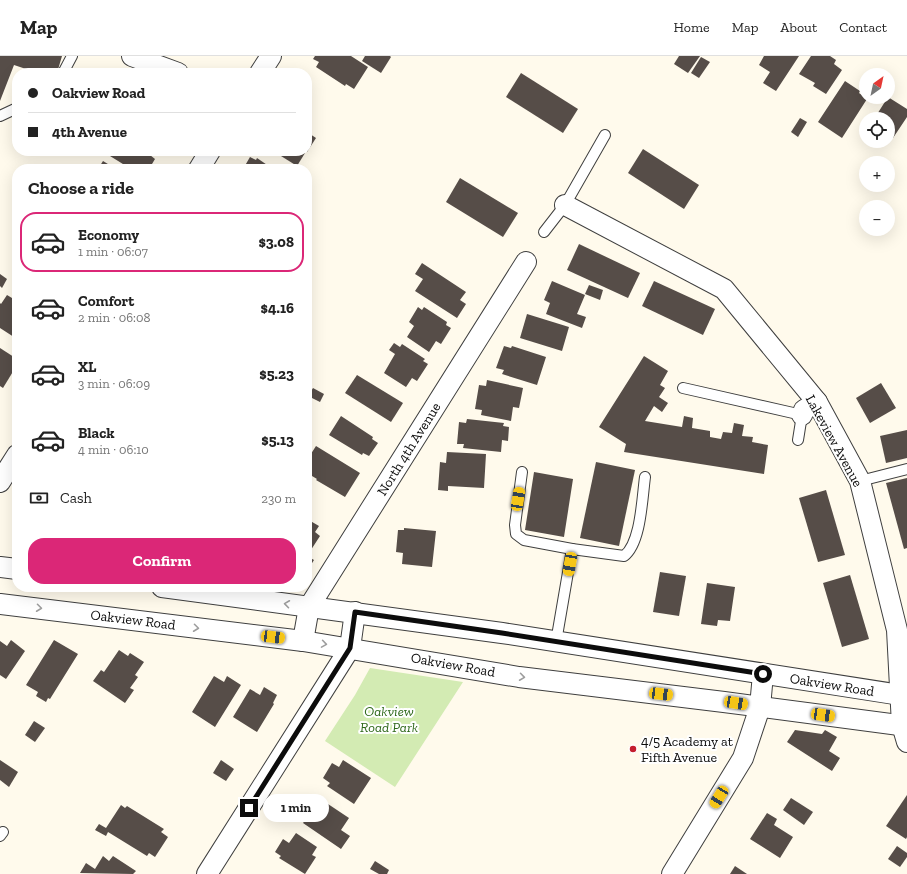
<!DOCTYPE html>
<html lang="en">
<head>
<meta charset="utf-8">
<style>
  :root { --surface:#fff; --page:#f2f2f2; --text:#222; --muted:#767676; --line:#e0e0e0; --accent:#db2777 }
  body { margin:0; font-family:"Zilla Slab",serif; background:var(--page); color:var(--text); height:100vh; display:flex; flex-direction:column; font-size:15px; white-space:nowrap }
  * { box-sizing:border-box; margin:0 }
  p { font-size:13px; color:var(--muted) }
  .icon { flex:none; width:22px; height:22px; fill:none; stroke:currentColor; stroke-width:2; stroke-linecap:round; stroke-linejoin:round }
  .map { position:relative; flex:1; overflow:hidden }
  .sheet { position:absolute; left:12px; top:108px; width:300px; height:428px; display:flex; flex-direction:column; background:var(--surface); border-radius:16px; box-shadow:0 4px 16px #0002 }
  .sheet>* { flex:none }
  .hud { position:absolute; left:12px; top:12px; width:300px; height:88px; border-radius:16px; box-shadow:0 4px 16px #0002; display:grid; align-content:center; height:88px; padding:0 16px; background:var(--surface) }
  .needle { width:26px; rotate:33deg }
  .tools { position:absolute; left:859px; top:12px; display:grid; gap:8px }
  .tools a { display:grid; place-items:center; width:36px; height:36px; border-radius:50%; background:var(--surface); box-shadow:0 4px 16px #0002; font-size:20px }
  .end { position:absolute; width:18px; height:18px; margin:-9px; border:5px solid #0c0c0c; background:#fff; box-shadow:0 0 0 2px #fff }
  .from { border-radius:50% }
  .bubble { position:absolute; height:28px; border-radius:14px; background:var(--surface); box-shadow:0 4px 16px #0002; font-size:13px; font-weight:700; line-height:28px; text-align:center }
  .car { position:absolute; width:12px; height:24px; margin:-12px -6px; border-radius:5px; box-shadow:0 0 3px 1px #0007; background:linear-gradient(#f5c518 24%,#345 0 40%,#f5c518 0 76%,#345 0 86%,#f5c518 0) }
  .hud b { display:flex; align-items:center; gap:14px; height:38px; font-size:15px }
  .hud b+b { border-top:1px solid var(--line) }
  .hud i { width:10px; height:10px; background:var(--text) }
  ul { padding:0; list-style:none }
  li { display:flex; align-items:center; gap:12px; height:60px; margin:0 8px 6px; padding:0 8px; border:2px solid transparent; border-radius:16px }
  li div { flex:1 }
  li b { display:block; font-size:15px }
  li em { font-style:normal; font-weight:700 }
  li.active { border-color:var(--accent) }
  li>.icon { width:36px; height:36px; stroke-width:1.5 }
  h2 { padding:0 16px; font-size:18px; line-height:48px }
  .pay { display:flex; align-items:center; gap:10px; height:44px; padding:0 16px; font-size:15px }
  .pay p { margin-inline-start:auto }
  .primary-button { display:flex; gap:8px; margin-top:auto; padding:8px 16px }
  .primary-button a { flex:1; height:46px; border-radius:16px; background:var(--accent); color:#fff; font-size:16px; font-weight:700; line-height:46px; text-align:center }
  header { display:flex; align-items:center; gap:24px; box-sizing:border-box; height:56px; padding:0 20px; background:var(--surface); border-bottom:1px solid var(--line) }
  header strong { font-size:19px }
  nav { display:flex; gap:22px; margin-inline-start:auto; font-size:14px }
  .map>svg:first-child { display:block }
  .green { fill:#d3ebb3 }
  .building { fill:#564d48 }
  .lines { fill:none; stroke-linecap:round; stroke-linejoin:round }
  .lane-casing { stroke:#3f3f3f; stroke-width:12 }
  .street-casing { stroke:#3f3f3f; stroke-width:22 }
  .lane { stroke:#fff; stroke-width:10 }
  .street { stroke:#fff; stroke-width:20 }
  .oneway { stroke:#9e9e9e }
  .route { stroke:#0c0c0c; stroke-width:5 }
  .poi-dot { fill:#c41d2d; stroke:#fff; stroke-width:1.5 }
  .labels { text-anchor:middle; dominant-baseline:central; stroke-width:4; stroke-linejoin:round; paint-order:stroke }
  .street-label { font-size:14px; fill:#0c0c0c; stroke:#fff }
  .park-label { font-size:14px; font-style:italic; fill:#2d6719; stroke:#fff }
  .poi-label { font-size:14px; fill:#0c0c0c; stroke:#fff; text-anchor:start }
</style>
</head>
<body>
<header>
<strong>Map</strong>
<nav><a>Home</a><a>Map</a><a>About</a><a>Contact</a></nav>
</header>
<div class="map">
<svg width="907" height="818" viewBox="0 0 907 818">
  <rect width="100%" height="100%" fill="#fffaec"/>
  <path class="green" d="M 370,612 L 463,626 L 395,731 L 325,685 L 355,639 Z"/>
  <g class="building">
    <path d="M 0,0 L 62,0 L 57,17 L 38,17 L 14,9 L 0,45 Z"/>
    <path d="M 315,0 L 351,0 L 368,11 L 354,33 L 346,28 L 345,30 L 316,11 L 319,6 L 313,3 Z"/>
    <path d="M 365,0 L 390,0 L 391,1 L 381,17 L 362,5 Z"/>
    <path d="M 679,0 L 700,0 L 688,17 L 674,8 Z"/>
    <path d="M 764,0 L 799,0 L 776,35 L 763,27 L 770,16 L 759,9 Z"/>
    <path d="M 811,0 L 830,0 L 836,4 L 834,8 L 842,14 L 826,38 L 813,30 L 815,27 L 799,18 Z"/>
    <path d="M 701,1 L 710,6 L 699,22 L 691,17 Z"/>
    <path d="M 521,17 L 578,53 L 563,77 L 506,41 Z"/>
    <path d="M 845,25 L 860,35 L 859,37 L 867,43 L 842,82 L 818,66 Z"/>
    <path d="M 888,41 L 907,53 L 907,61 L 893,82 L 888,79 L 888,63 L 874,63 Z"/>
    <path d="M 800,62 L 807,66 L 798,81 L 791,76 Z"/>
    <path d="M 307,76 L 316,82 L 307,96 Z"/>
    <path d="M 643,93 L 699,129 L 684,153 L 628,117 Z"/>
    <path d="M 113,95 L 150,95 L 152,96 L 150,99 L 155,103 L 149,113 L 131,113 L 110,100 Z"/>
    <path d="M 273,95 L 302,95 L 305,97 L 297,110 Z"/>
    <path d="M 250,101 L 256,104 L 257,102 L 273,113 L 243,113 Z"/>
    <path d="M 103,105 L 116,113 L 98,113 Z"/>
    <path d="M 460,122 L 518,157 L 503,181 L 446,146 Z"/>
    <path d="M 579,188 L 640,217 L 628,242 L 567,214 Z"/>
    <path d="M 422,207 L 466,236 L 460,244 L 466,248 L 457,262 L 415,235 L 423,223 L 415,218 Z"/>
    <path d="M 0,218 L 7,223 L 2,232 L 0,230 Z"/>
    <path d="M 552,225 L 585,239 L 577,258 L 586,261 L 582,272 L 546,258 L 550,247 L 544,244 Z"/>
    <path d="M 654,225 L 715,253 L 703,279 L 642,250 Z"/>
    <path d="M 589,229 L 603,234 L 600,244 L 585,238 Z"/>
    <path d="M 7,239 L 17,245 L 17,283 L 0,272 L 0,247 L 1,248 Z"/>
    <path d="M 418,251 L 422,254 L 424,251 L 447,266 L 446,269 L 451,272 L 441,288 L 436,285 L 429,296 L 407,281 L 414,270 L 409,266 Z"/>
    <path d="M 527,258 L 569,271 L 562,295 L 520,282 Z"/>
    <path d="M 394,287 L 400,291 L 402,288 L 425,303 L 423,305 L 428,308 L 417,325 L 412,322 L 406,331 L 384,317 L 395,298 L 389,294 Z"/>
    <path d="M 504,290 L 511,292 L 512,290 L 546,301 L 537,329 L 502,318 L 504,314 L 496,312 Z"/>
    <path d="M 0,292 L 17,303 L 17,309 L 3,332 L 0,330 Z"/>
    <path d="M 644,300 L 668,315 L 660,329 L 665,332 L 659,341 L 668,347 L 662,356 L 654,350 L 645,365 L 682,371 L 684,360 L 693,362 L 692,372 L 710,375 L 710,381 L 721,383 L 723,376 L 732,377 L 734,367 L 744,369 L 742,380 L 753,381 L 752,386 L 768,389 L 764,418 L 624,396 L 626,388 L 599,371 Z"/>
    <path d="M 357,319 L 403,347 L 391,366 L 345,337 Z"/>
    <path d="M 487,324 L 523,332 L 519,352 L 513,351 L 511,365 L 481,359 L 482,354 L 475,353 L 479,329 L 486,330 Z"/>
    <path d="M 881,327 L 896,352 L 870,367 L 856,342 Z"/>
    <path d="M 313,332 L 324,338 L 320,346 L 308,340 Z"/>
    <path d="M 341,360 L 373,381 L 372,383 L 378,387 L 369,400 L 363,397 L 362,399 L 329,379 Z"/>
    <path d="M 467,363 L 504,367 L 503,370 L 509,371 L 508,385 L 502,384 L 501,396 L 463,392 L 464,388 L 457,388 L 459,366 L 466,367 Z"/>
    <path d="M 907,374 L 907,402 L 886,407 L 880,380 Z"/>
    <path d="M 316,390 L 360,417 L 345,441 L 316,424 L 317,423 L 307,417 L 307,404 Z"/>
    <path d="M 447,396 L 486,398 L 484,432 L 448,430 L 448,435 L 438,434 L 440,406 L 446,407 Z"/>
    <path d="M 596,406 L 635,414 L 619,490 L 580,482 Z"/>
    <path d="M 534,416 L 573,423 L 564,481 L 525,474 Z"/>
    <path d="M 907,422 L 907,492 L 904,493 L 886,427 Z"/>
    <path d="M 826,434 L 845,499 L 818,506 L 799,442 Z"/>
    <path d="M 307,463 L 319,470 L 315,476 L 320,480 L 307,500 L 314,504 L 307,515 Z"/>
    <path d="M 404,472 L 436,475 L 432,511 L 402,508 L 403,497 L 396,496 L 398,474 L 404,474 Z"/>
    <path d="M 660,516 L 686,520 L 679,560 L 653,556 Z"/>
    <path d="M 850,519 L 869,583 L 842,591 L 823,527 Z"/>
    <path d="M 707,527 L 735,531 L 730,565 L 718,564 L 717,570 L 701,568 Z"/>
    <path d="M 11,584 L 25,595 L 6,623 L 0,619 L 0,585 L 7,590 Z"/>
    <path d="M 54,584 L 78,598 L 50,643 L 48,642 L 46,646 L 36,640 L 38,636 L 26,629 Z"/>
    <path d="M 119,594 L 128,600 L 130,597 L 144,606 L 135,619 L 138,621 L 130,632 L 134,634 L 125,647 L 93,625 L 101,614 L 104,616 Z"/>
    <path d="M 214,620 L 224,626 L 227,620 L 241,629 L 215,671 L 192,656 Z"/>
    <path d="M 264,631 L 277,639 L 273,647 L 274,648 L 257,676 L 233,661 L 250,633 L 260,639 Z"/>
    <path d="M 34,665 L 45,672 L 35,686 L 25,679 Z"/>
    <path d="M 795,674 L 822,678 L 825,674 L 837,681 L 829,695 L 840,702 L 832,715 L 787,686 Z"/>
    <path d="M 0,704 L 18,716 L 9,731 L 0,724 Z"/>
    <path d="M 221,704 L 234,713 L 226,725 L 213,717 Z"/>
    <path d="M 343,704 L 371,722 L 354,748 L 327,730 L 330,727 L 323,722 L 332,707 L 339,711 Z"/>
    <path d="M 907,739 L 907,781 L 906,783 L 886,770 Z"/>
    <path d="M 319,742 L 349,762 L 341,774 L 350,780 L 341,793 L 303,767 L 306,763 L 299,758 L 309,743 L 315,748 Z"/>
    <path d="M 791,742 L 813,756 L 804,769 L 783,754 Z"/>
    <path d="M 121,749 L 125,752 L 127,750 L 164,773 L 161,776 L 168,781 L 155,801 L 149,797 L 147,800 L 108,776 L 106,780 L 95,774 L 99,768 L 106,772 Z"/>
    <path d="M 767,757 L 777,763 L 774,769 L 793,781 L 780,802 L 750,783 Z"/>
    <path d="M 296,777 L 317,791 L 312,799 L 316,801 L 305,818 L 279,802 L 281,800 L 275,796 L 283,783 L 289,787 Z"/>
    <path d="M 897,790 L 907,797 L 907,801 L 900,811 L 888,803 Z"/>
    <path d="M 103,800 L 109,805 L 113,800 L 136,815 L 133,818 L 80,817 L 86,807 L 95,813 Z"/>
    <path d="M 375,805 L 389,814 L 387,818 L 379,818 L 370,813 Z"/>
    <path d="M 735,810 L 747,818 L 730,818 Z"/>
  </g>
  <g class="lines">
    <defs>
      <g id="lane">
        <path d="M 63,17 L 72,0"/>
        <path d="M 0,60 L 17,52"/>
        <path d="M 544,176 L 565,149 L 605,79"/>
        <path d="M 683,332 L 802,359 L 798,384"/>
        <path d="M 522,416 L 515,469 L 516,478 L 524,484 L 572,493"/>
        <path d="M 860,425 L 907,413"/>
        <path d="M 556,586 L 572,493 L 624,500 C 641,487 642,443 645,421"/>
        <path d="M 0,780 L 3,776"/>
      </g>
      <g id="street">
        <path d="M 132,0 L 178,17"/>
        <path d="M 260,17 L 271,0"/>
        <path d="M 199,113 L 210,95"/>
        <path d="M 565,149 L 724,233 L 817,346 L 860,425 L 897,574 L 902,669 L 907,686"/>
        <path d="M 802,359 L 804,354 L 817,346"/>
        <path d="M 0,426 L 17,399"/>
        <path d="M 0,511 L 17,513"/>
        <path d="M 162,531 L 502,577 L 907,640"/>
        <path d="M 0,548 L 303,585 L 519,621 L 724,646 L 907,670"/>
        <path d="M 303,585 L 309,551 L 526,206"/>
        <path d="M 207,818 L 350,592 L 355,556"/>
        <path d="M 672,818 L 743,702 L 760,651 L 763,618"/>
      </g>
    </defs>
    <use href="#lane" class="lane-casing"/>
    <use href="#street" class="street-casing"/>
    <use href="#lane" class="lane"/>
    <use href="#street" class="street"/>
  </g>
  <defs><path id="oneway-chevron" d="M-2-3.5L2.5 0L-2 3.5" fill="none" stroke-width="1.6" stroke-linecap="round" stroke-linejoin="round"/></defs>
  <g class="oneway">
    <use href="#oneway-chevron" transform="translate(287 548) rotate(-172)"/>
    <use href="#oneway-chevron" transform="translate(39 552) rotate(7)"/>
    <use href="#oneway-chevron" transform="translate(196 572) rotate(7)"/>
    <use href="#oneway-chevron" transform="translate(324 588) rotate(9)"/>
    <use href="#oneway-chevron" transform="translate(522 621) rotate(8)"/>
  </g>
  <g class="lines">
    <path class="route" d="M 249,752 L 350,592 L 355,556 L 502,577 L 763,618"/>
  </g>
  <circle class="poi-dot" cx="633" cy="693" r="4"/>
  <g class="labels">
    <g class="street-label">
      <text transform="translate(834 385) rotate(61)">Lakeview Avenue</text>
      <text transform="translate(409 393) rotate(-58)">North 4th Avenue</text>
      <text transform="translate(133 564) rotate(7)">Oakview Road</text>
      <text transform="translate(453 609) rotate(10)">Oakview Road</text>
      <text transform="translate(832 629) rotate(9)">Oakview Road</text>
    </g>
    <g class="park-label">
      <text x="389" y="655">Oakview<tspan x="389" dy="16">Road Park</tspan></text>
    </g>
    <g class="poi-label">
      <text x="641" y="685">4/5 Academy at<tspan x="641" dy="16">Fifth Avenue</tspan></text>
    </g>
  </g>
</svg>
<div class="tools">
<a><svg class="needle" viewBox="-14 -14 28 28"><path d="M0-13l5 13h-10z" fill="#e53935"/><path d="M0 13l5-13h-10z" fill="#767676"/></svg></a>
<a><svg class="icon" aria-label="locate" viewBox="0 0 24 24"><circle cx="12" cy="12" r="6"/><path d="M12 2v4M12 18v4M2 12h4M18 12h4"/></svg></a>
<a>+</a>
<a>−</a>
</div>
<i class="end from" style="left:763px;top:618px"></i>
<i class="end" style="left:249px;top:752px"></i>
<div class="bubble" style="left:263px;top:738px;width:66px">1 min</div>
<i class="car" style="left:518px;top:443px;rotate:9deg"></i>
<i class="car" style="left:570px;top:508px;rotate:190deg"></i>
<i class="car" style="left:273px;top:581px;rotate:97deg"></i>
<i class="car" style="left:661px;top:638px;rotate:97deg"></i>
<i class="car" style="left:736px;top:647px;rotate:99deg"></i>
<i class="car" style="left:823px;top:659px;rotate:98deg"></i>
<i class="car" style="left:719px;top:741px;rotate:212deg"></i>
<div class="hud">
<b><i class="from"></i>Oakview Road</b>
<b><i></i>4th Avenue</b>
</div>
<section class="sheet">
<h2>Choose a ride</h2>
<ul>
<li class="active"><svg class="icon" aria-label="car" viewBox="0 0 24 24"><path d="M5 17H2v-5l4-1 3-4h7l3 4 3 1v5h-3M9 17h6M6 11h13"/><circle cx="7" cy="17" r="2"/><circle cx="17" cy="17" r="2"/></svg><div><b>Economy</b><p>1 min · 06:07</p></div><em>$3.08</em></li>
<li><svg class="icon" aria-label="car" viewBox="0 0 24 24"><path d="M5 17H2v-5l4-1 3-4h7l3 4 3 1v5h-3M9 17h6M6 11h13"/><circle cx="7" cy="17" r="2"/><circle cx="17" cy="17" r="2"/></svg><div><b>Comfort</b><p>2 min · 06:08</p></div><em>$4.16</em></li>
<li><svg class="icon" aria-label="car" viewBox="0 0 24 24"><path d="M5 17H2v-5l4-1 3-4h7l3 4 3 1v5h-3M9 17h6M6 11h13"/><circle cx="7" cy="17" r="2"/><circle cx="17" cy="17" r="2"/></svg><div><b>XL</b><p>3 min · 06:09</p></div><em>$5.23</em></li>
<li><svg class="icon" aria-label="car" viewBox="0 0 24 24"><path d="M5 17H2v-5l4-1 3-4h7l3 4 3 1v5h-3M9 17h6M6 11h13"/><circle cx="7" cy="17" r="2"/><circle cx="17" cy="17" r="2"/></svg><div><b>Black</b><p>4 min · 06:10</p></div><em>$5.13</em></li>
</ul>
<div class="pay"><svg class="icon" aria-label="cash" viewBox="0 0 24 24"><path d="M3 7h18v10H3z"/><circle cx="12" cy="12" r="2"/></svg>Cash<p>230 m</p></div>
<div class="primary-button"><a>Confirm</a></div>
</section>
</div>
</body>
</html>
